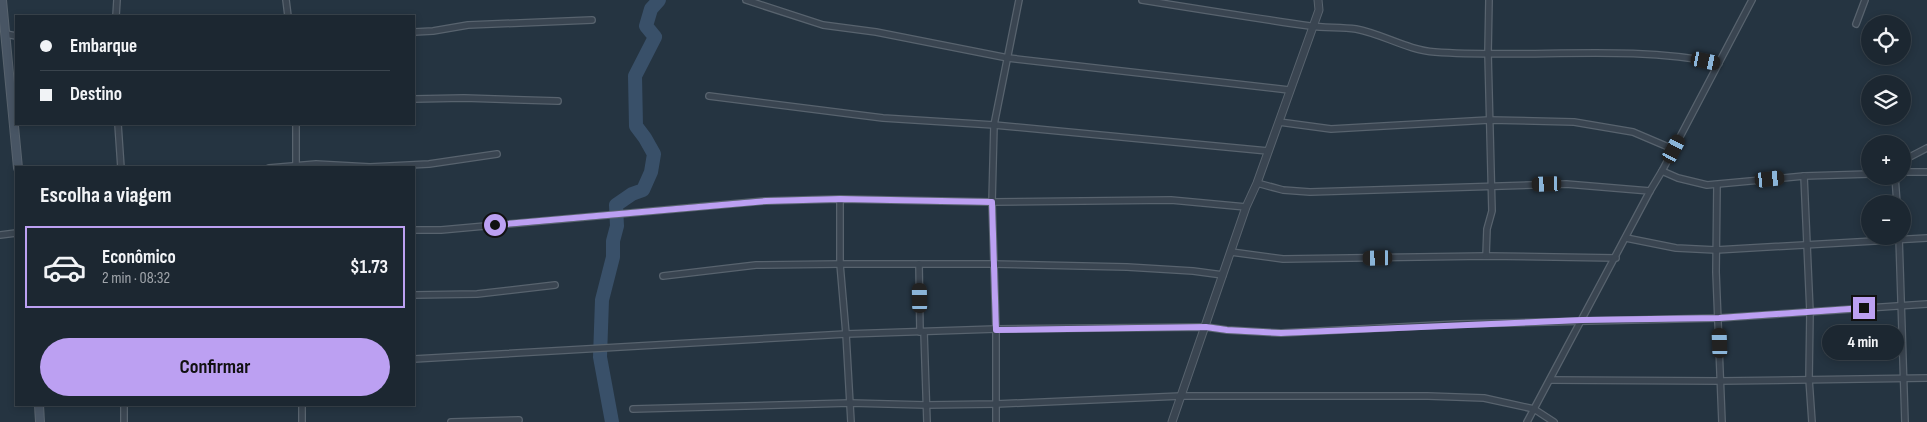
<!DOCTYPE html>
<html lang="pt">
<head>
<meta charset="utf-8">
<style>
  :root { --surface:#1c2731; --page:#29333d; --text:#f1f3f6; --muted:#a0a5ab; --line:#3a444d; --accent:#bca0f2 }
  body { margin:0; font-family:"Sofia Sans Condensed",sans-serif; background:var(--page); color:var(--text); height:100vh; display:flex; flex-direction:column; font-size:19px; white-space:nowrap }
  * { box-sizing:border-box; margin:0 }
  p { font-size:16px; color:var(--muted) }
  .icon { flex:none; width:28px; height:28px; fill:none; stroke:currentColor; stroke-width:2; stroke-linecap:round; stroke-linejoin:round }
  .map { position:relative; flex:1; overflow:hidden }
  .drawer { position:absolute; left:15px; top:166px; width:400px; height:240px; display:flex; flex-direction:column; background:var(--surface); border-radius:0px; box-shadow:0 2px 8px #0003,0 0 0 1px var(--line) }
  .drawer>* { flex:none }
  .guide { position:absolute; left:15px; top:15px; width:400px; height:110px; border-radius:0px; box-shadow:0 2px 8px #0003,0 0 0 1px var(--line); display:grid; align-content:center; height:110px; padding:0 25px; background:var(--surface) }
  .buttons { position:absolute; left:1861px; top:15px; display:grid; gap:10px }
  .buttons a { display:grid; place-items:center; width:50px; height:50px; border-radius:50%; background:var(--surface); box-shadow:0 2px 8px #0003,0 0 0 1px var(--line); font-size:25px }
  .end { position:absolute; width:22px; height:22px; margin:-11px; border:6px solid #bca0f2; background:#111; box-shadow:0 0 0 2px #111 }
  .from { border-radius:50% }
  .bubble { position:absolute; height:35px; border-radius:18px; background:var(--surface); box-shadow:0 2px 8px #0003,0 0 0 1px var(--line); font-size:16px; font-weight:700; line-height:35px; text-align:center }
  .car { position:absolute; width:15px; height:30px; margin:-15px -8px; border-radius:6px; box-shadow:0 0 4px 1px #0007; background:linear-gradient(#222 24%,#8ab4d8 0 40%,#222 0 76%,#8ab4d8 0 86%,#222 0) }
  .guide b { display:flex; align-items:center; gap:18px; height:48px; font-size:19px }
  .guide b+b { border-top:1px solid var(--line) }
  .guide i { width:12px; height:12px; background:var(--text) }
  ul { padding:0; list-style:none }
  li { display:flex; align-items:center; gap:15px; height:82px; margin:0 10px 8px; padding:0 15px; border:2px solid transparent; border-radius:0px }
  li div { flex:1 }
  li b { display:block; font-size:19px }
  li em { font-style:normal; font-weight:700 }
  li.selected { border-color:var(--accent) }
  li>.icon { width:45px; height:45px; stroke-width:1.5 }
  h2 { padding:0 25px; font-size:22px; line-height:60px }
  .cta { display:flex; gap:10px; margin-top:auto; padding:10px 25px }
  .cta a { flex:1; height:58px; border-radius:30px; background:var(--accent); color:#111; font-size:20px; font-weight:700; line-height:58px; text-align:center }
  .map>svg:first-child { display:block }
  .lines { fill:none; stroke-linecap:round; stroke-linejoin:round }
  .river { stroke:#395069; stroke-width:14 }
  .minor-casing { stroke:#58636e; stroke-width:8 }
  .tertiary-casing { stroke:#58636e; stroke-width:9 }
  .secondary-casing { stroke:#58636e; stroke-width:10 }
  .minor { stroke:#3a4551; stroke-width:5.5 }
  .tertiary { stroke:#3a4551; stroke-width:7 }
  .secondary { stroke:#485564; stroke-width:8 }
  .route { stroke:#bca0f2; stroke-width:6 }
</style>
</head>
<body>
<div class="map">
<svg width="1927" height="422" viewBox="0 0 1927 422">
  <rect width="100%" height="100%" fill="#253441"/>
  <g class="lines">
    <path class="river" d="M 612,422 L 600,357 L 602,300 L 613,257 L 613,241 L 617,226 L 616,205 L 632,194 L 643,190 L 651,172 L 654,154 L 645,138 L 636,126 L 635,76 L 655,37 L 646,26 L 651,9 L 659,0"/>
    <defs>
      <g id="minor">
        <path d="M 286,0 L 288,16"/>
        <path d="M 746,0 L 823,25 L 876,32 L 1008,58 L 1289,90"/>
        <path d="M 1142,0 C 1198,9 1254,18 1310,26 C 1325,28 1341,27 1356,29 C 1383,34 1407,50 1435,52 C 1530,59 1625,44 1719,63"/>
        <path d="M 116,16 L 117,0"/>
        <path d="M 1856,24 L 1865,0"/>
        <path d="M 414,32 L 433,31 L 468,25 L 592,20"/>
        <path d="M 6,34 L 16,36"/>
        <path d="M 709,96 L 883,118 L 994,125 L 1268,151"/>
        <path d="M 414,99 L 464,98 L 558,101"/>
        <path d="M 1279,122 L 1331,129 L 1489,120 L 1574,122 L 1633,132 L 1673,149"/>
        <path d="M 118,124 L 121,168"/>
        <path d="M 296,124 L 296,168"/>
        <path d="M 1902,161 L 1927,148"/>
        <path d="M 269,168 L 316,164 L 370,167 L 429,164 L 497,154"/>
        <path d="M 1662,171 L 1678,178 L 1707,185 L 1804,176 L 1870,174"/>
        <path d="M 1902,172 L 1927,172"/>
        <path d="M 1804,176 L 1810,312 L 1809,379 L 1812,422"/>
        <path d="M 1895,176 L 1897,204"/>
        <path d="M 1257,183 L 1283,190 L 1310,192 L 1566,184 L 1650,191"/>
        <path d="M 1717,185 L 1716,272 L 1722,422"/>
        <path d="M 840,199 L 840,264 L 846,334 L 851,422"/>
        <path d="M 414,230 L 441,230 L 765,201 L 840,199 L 992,202 L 1171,200 L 1246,207"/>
        <path d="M 0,235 L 16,233"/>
        <path d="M 1899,237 L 1905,422"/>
        <path d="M 1626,238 L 1676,248 L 1716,250 L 1927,238"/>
        <path d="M 1231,252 L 1283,259 L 1486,256 L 1616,258"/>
        <path d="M 1486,256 L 1487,229 L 1492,211 L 1488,53 L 1489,0"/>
        <path d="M 919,264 L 920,332"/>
        <path d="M 663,276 L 756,265 L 840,264 L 992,264 L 1127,267 L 1193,271 L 1223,275"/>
        <path d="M 414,295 L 477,294 L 555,285"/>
        <path d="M 924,332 L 927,422"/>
        <path d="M 414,359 L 846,334 L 996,329 L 1206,327 L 1227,330 L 1281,333 L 1458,324 L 1719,318 L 1927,304"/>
        <path d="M 1550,380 L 1720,381 L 1927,378"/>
        <path d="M 124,405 L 124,422"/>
        <path d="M 302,405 L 302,422"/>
        <path d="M 633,409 L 850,403 L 926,405 L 996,404 L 1181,396 L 1428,396 L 1484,398 L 1534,409 L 1554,422"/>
        <path d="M 451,422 L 519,420"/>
        <path d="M 996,422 L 996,329 L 992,202 L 994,125 L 1019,0"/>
        <path d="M 1527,422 L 1650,191 L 1662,171 L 1752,0"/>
      </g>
      <path id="tertiary" d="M 1172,422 L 1246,207 L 1257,183 L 1319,10 L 1318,0"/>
      <g id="secondary">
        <path d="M 2,0 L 18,168"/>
        <path d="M 39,405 L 40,422"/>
      </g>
    </defs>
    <use href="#minor" class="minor-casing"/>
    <use href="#tertiary" class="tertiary-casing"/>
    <use href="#secondary" class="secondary-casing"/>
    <use href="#minor" class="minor"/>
    <use href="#tertiary" class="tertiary"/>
    <use href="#secondary" class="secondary"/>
  </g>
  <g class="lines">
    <path class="route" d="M 495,225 L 766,201 L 840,199 L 992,202 L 996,330 L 1206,327 L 1227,330 L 1281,333 L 1582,320 L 1719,318 L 1864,308"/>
  </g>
</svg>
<div class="buttons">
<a><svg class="icon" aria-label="locate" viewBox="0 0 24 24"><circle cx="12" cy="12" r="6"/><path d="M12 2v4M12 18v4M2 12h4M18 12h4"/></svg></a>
<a><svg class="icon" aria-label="layers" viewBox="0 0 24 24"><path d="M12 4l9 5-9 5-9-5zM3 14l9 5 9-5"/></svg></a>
<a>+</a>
<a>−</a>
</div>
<i class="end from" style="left:495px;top:225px"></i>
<i class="end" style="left:1864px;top:308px"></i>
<div class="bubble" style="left:1822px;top:325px;width:82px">4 min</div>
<i class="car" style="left:1706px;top:61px;rotate:102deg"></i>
<i class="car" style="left:1674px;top:149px;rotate:28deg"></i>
<i class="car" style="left:1770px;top:179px;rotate:84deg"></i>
<i class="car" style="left:1547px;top:184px;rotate:268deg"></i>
<i class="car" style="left:1378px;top:258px;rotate:269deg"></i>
<i class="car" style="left:920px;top:298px;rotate:359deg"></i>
<i class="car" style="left:1720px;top:343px;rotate:358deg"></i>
<div class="guide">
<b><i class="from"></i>Embarque</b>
<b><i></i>Destino</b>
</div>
<section class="drawer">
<h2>Escolha a viagem</h2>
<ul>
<li class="selected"><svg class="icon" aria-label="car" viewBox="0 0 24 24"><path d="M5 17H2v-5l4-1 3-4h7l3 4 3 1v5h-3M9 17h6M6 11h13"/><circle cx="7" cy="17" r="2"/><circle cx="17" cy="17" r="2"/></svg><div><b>Econômico</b><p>2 min · 08:32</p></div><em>$1.73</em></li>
</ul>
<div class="cta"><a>Confirmar</a></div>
</section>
</div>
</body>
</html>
